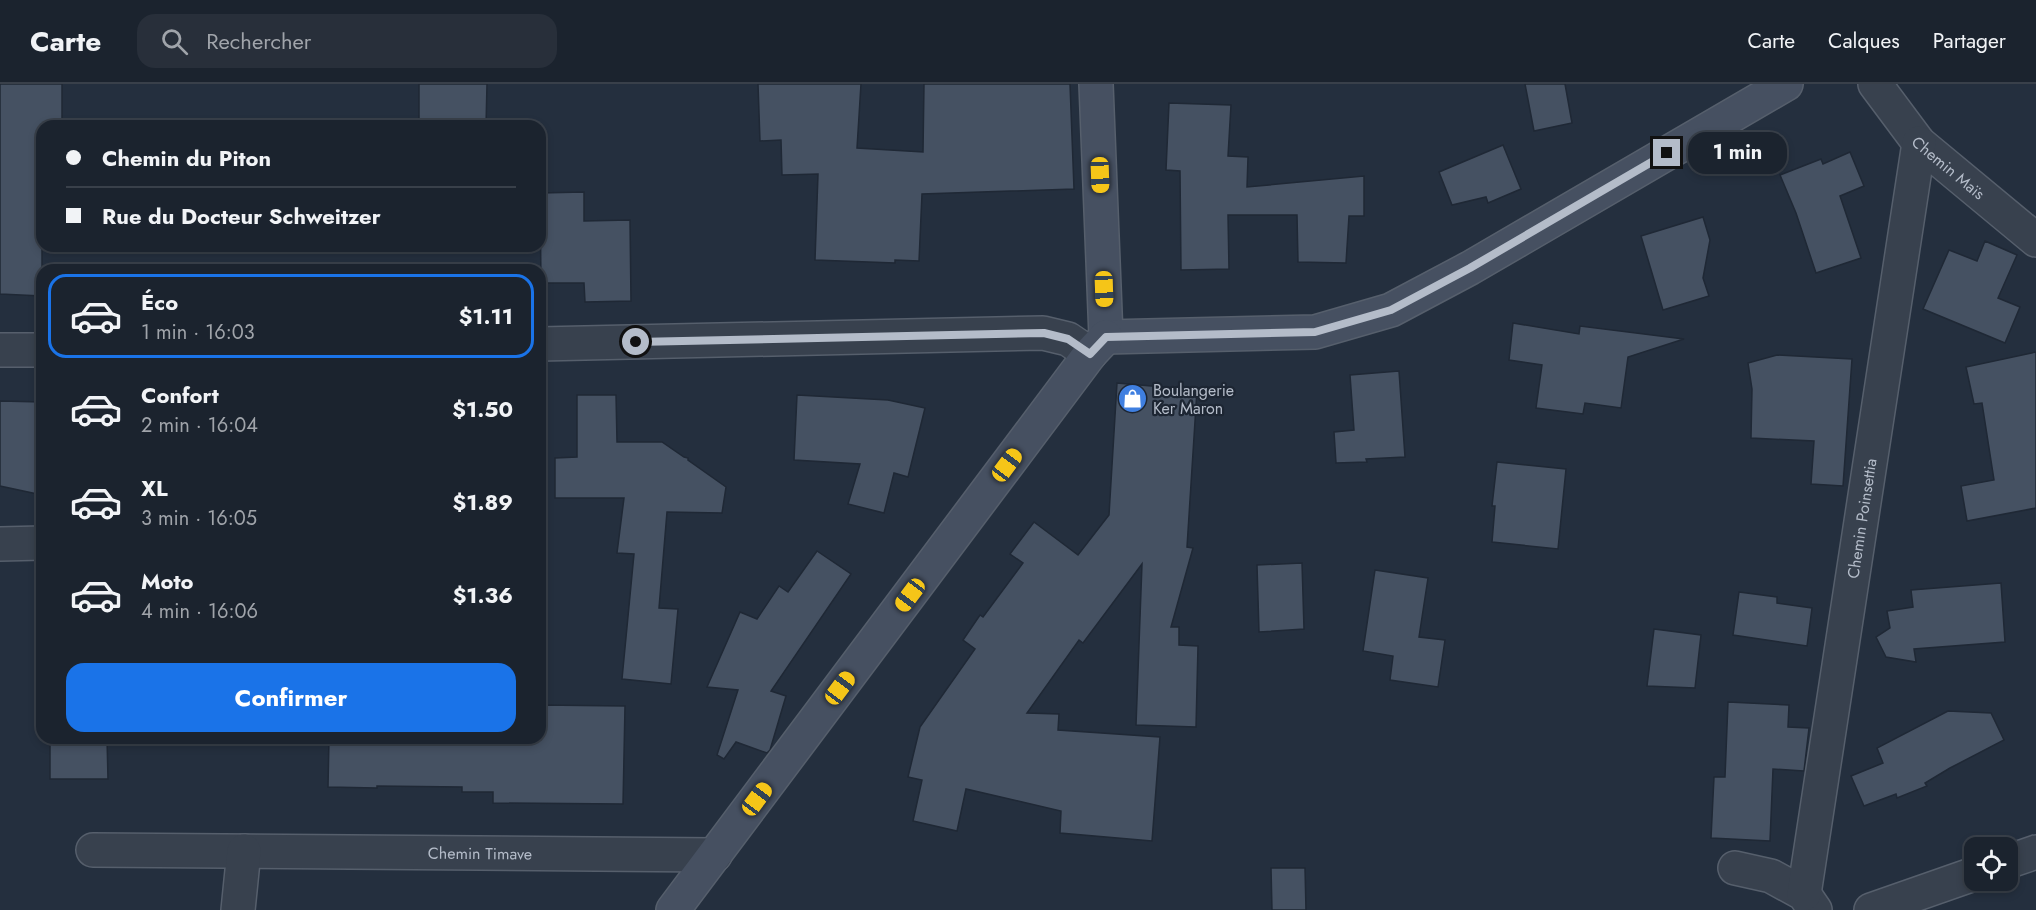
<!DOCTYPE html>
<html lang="fr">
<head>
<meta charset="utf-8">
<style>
  :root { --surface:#1b232e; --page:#282f3a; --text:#f1f3f6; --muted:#a0a4aa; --line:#39404a; --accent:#1a73e8 }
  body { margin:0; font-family:Jost,sans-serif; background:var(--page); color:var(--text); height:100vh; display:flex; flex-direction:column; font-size:22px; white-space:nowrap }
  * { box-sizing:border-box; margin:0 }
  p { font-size:20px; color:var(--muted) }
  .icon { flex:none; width:33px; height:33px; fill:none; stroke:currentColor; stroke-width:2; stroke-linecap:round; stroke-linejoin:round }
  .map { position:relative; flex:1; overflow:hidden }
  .drawer { position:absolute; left:36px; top:180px; width:510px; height:480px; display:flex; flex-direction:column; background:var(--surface); border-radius:18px; box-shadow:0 3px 9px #0003,0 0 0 2px var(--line) }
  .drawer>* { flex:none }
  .guide { position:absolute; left:36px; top:36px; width:510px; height:132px; border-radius:18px; box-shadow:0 3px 9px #0003,0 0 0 2px var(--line); display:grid; align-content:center; height:132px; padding:0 30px; background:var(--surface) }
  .fabs { position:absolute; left:1964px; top:753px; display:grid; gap:12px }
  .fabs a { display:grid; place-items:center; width:54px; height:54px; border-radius:12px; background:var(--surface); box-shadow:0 3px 9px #0003,0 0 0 2px var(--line); font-size:30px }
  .end { position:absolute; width:27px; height:27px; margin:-14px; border:8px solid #b4bcc9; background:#111; box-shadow:0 0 0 3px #111 }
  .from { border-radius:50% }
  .bubble { position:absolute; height:42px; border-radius:18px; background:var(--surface); box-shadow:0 3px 9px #0003,0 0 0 2px var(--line); font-size:20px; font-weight:700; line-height:42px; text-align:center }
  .car { position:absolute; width:18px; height:36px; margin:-18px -9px; border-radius:8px; box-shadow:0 0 4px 2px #0007; background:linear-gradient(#f5c518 24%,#345 0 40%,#f5c518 0 76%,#345 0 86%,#f5c518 0) }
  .guide b { display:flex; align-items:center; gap:21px; height:57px; font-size:22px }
  .guide b+b { border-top:2px solid var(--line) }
  .guide i { width:15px; height:15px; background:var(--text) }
  ul { padding:10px 0 0; list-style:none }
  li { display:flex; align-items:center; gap:18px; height:84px; margin:0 12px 9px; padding:0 18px; border:3px solid transparent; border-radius:18px }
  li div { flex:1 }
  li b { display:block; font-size:22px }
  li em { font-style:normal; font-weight:700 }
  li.active { border-color:var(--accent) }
  li>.icon { width:54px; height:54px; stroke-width:1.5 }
  .action { display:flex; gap:12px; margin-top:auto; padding:12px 30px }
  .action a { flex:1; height:69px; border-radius:18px; background:var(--accent); color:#fff; font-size:24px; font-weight:700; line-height:69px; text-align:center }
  header { display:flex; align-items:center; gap:36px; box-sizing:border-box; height:84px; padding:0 30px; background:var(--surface); border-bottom:2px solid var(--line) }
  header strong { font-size:28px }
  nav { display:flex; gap:33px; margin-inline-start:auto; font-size:21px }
  .search { width:420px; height:54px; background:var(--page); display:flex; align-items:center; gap:15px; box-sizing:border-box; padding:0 21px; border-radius:18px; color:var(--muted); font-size:22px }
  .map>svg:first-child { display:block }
  .building { fill:#455162; stroke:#1f2835; stroke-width:1.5 }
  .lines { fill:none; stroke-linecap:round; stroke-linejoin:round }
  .street-casing { stroke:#565f6c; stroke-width:36 }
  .secondary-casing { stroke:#565f6c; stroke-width:36 }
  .street { stroke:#38414e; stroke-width:33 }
  .secondary { stroke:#465061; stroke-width:33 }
  .route { stroke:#b4bcc9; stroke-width:8 }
  .labels { text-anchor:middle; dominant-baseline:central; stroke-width:4.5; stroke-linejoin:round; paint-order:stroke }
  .street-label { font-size:16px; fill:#b4bcc9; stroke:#1d2633 }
  .poi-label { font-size:16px; fill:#b4bcc9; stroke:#1d2633; text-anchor:start }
</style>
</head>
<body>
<header>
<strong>Carte</strong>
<div class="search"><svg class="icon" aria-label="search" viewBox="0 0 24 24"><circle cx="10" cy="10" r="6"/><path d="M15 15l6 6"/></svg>Rechercher</div>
<nav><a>Carte</a><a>Calques</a><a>Partager</a></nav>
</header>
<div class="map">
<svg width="2036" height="826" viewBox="0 0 2036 826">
  <rect width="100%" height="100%" fill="#242f3e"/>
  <g class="building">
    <path d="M 0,0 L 62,0 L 62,42 L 42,42 L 42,212 L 0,210 Z"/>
    <path d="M 419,0 L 487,0 L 486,42 L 419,42 Z"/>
    <path d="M 758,0 L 861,0 L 857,64 L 923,68 L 924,0 L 1070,0 L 1074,105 L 922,110 L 919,177 L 895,176 L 895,179 L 815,176 L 818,90 L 782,91 L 781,56 L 760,57 Z"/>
    <path d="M 1525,0 L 1565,0 L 1572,39 L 1534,47 Z"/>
    <path d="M 1169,19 L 1231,21 L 1228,72 L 1248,73 L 1247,103 L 1364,92 L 1364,132 L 1349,132 L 1346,179 L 1298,178 L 1297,131 L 1228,131 L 1229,185 L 1181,186 L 1180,87 L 1166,86 Z"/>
    <path d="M 1503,61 L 1521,105 L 1488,119 L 1486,113 L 1452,121 L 1439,88 Z"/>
    <path d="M 1850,68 L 1864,102 L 1840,112 L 1861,174 L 1816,189 L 1796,129 L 1780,91 L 1821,75 L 1823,80 Z"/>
    <path d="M 584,108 L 584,137 L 630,136 L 631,217 L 585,218 L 584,199 L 541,199 L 540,109 Z"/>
    <path d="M 1703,133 L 1710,156 L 1703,194 L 1709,212 L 1663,226 L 1641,152 Z"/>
    <path d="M 1985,157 L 2017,171 L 1998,214 L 2020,223 L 2005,259 L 1923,225 L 1949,166 L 1977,177 Z"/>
    <path d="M 1513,239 L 1579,250 L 1580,242 L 1684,255 L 1628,273 L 1621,324 L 1585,319 L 1583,330 L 1536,324 L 1542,281 L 1509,276 Z"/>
    <path d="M 2036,268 L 2036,424 L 1967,437 L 1961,402 L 1994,396 L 1982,319 L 1974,320 L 1966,283 Z"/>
    <path d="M 1777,271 L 1852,275 L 1843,402 L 1811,400 L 1814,357 L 1751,354 L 1752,305 L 1748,279 Z"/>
    <path d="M 1399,287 L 1405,373 L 1366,375 L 1367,378 L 1336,379 L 1334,348 L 1354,346 L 1350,291 Z"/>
    <path d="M 1117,299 L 1197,306 L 1187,463 L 1193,464 L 1171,543 L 1179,543 L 1179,561 L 1198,562 L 1196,643 L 1136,641 L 1142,480 L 1083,559 L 1079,556 L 1027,629 L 1059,630 L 1058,646 L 1160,653 L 1152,757 L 1060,749 L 1061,727 L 966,705 L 957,747 L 913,737 L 922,696 L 908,693 L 920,643 L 975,565 L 963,556 L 980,531 L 983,533 L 1023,479 L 1010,470 L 1034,438 L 1078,471 L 1109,431 Z"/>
    <path d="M 577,311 L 616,311 L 617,358 L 662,358 L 684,373 L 688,374 L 688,376 L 726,403 L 722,429 L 667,428 L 659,524 L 678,525 L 671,600 L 622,595 L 634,470 L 617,469 L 624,414 L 555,414 L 555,374 L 577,373 Z"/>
    <path d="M 797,311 L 888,316 L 925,324 L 908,393 L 894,389 L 884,429 L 848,420 L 860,380 L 794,376 Z"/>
    <path d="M 0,317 L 42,318 L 42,411 L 0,402 Z"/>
    <path d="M 1497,378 L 1566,385 L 1558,465 L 1492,458 L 1495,422 L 1492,422 Z"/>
    <path d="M 817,467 L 851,490 L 771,607 L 786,612 L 770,666 L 767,669 L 736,658 L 724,675 L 717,671 L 738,606 L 707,603 L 740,528 L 757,535 L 779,502 L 788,508 Z"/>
    <path d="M 1302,479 L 1304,545 L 1259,548 L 1257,481 Z"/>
    <path d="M 1375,486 L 1428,494 L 1419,553 L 1445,556 L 1438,603 L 1390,596 L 1393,572 L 1363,567 Z"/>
    <path d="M 2001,499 L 2005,558 L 1914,565 L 1916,578 L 1886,573 L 1876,553 L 1890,544 L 1887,527 L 1913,523 L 1911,506 Z"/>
    <path d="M 1739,508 L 1777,513 L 1777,519 L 1812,524 L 1807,562 L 1733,551 Z"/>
    <path d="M 1654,545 L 1701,551 L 1695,604 L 1647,602 Z"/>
    <path d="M 1728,618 L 1789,621 L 1788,643 L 1809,644 L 1804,687 L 1773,685 L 1770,757 L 1711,754 L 1714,693 L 1725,693 Z"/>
    <path d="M 540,621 L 625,622 L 623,720 L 493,719 L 493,708 L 462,708 L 462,703 L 377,702 L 377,704 L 328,703 L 329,654 L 540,654 Z"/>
    <path d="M 1948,627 L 1991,629 L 2004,656 L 1950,684 L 1925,699 L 1927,702 L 1897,714 L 1896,710 L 1864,722 L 1851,692 L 1883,679 L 1877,664 Z"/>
    <path d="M 50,654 L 107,654 L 108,695 L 50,695 Z"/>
    <path d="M 1271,784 L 1305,784 L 1306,826 L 1272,826 Z"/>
  </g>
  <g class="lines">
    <defs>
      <g id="street">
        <path id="s1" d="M 1875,0 L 1919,59 L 2036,156"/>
        <path d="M 540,260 L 1043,249 L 1068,255 L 1090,270"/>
        <path d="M 0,266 L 42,266"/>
        <path d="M 0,460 L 42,459"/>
        <path id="s2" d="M 93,766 L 715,771"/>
        <path d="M 2007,778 L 2036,768"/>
        <path d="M 1735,784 L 1771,792 L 1804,810 L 1815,826"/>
        <path id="s3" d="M 1804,810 L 1919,59"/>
        <path d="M 238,826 L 244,767"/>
        <path d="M 1871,826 L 1974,790"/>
      </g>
      <g id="secondary">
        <path d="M 1096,0 L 1106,253"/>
        <path d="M 1106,253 L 1315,248 L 1391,226 L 1470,184 L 1786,0"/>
        <path d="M 673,826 L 1090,270 L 1106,253"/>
      </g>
    </defs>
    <use href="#street" class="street-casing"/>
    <use href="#secondary" class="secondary-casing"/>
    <use href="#street" class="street"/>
    <use href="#secondary" class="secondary"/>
  </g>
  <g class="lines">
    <path class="route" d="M 636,258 L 1044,249 L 1068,255 L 1090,270 L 1106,253 L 1315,248 L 1391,226 L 1470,184 L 1667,69"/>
  </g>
  <defs>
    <symbol id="shop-disc" viewBox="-11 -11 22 22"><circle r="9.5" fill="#3f7fe0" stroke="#1d2633"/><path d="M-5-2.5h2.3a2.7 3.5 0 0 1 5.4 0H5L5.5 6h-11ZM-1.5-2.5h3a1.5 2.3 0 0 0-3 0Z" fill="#fff"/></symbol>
  </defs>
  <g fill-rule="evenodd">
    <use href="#shop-disc" x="1116" y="298" width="33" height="33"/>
  </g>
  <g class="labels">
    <g class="street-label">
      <text stroke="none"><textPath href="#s1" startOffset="112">Chemin Maïs</textPath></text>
      <text stroke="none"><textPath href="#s3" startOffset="380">Chemin Poinsettia</textPath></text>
      <text stroke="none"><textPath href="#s2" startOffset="387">Chemin Timave</textPath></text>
    </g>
    <g class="poi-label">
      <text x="1153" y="306">Boulangerie<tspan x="1153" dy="18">Ker Maron</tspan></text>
    </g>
  </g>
</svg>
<div class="fabs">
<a><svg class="icon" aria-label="locate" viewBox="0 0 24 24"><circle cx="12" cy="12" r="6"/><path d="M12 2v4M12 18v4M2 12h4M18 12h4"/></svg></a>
</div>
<i class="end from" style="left:636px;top:258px"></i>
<i class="end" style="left:1667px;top:69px"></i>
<div class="bubble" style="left:1688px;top:48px;width:99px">1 min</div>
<i class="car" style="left:1100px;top:91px;rotate:178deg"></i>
<i class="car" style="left:1104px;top:205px;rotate:178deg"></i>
<i class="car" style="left:1007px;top:381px;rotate:37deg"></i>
<i class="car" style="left:910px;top:511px;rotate:217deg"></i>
<i class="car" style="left:840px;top:604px;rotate:37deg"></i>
<i class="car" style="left:757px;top:715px;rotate:37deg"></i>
<div class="guide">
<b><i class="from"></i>Chemin du Piton</b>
<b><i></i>Rue du Docteur Schweitzer</b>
</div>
<section class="drawer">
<ul>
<li class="active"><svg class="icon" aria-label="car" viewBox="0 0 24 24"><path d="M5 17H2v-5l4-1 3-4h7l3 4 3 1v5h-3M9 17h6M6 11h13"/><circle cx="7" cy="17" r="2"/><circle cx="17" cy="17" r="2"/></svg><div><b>Éco</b><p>1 min · 16:03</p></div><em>$1.11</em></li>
<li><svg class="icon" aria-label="car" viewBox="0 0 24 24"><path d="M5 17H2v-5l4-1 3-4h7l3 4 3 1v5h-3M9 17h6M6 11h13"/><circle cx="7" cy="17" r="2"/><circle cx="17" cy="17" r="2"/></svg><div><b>Confort</b><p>2 min · 16:04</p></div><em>$1.50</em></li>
<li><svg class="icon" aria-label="car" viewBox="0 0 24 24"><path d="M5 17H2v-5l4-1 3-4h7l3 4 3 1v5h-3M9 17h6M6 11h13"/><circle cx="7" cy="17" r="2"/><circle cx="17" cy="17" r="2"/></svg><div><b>XL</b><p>3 min · 16:05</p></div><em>$1.89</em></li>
<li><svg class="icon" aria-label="car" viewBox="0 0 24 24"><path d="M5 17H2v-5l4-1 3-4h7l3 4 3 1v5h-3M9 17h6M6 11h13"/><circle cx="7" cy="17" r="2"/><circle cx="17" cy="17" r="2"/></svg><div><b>Moto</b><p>4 min · 16:06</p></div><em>$1.36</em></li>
</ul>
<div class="action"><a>Confirmer</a></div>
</section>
</div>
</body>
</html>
